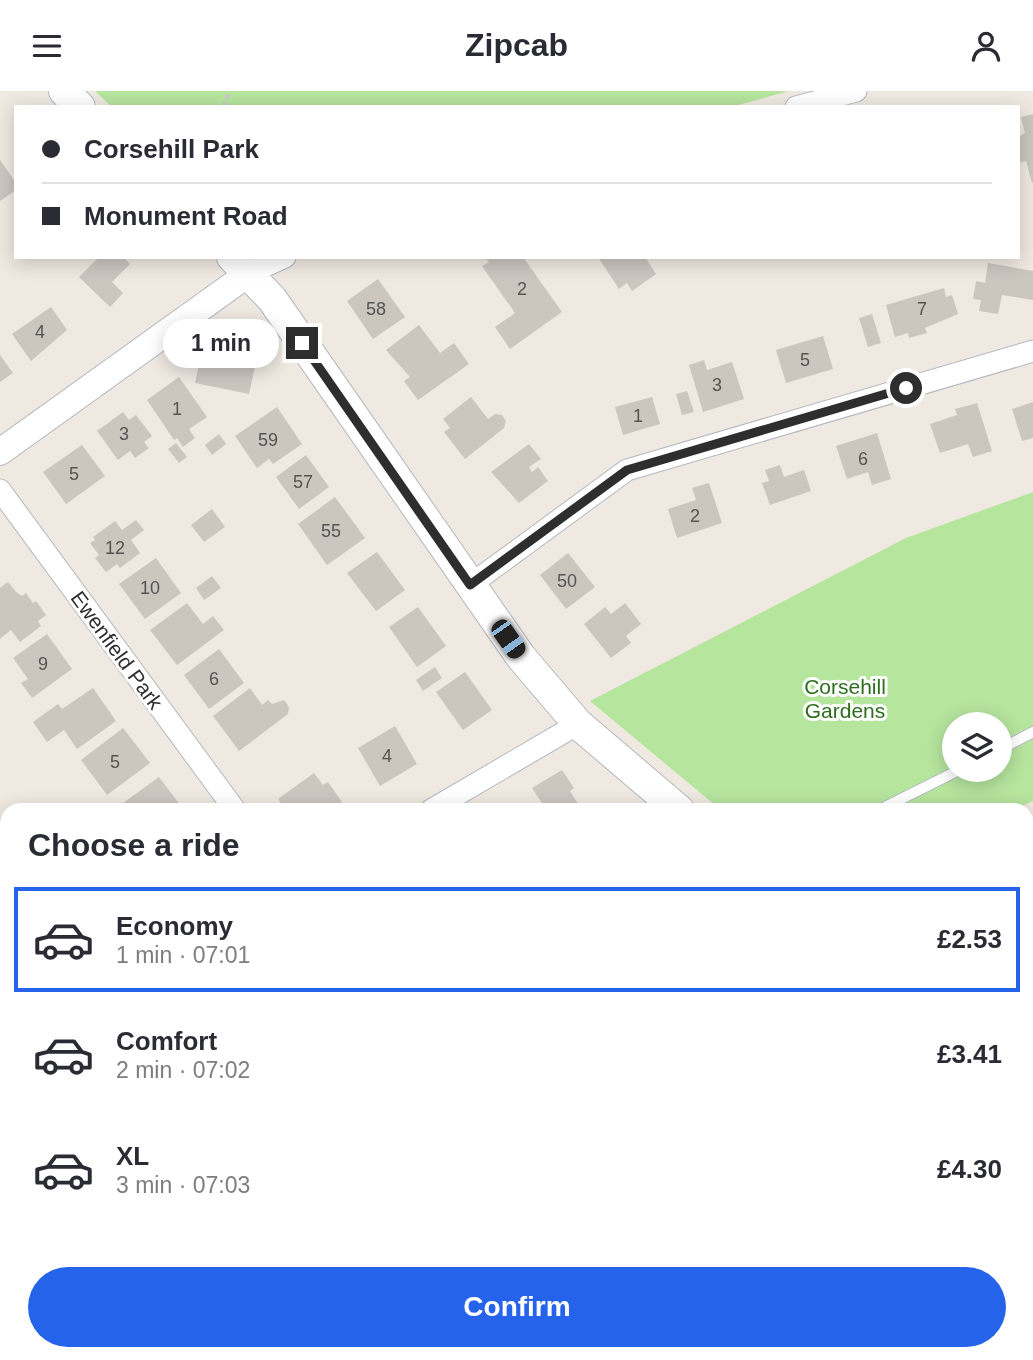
<!DOCTYPE html>
<html lang="en">
<head>
<meta charset="utf-8">
<style>
  :root { --surface:#fff; --page:#f7f7f7; --text:#2b2b33; --muted:#7c7c81; --line:#e1e1e2; --accent:#2563eb }
  body { margin:0; font-family:Helvetica,sans-serif; background:var(--page); color:var(--text); height:100vh; display:flex; flex-direction:column; font-size:26px; white-space:nowrap }
  * { box-sizing:border-box; margin:0 }
  p { font-size:23px; color:var(--muted) }
  .icon { flex:none; width:38px; height:38px; fill:none; stroke:currentColor; stroke-width:2; stroke-linecap:round; stroke-linejoin:round }
  .map { position:relative; flex:1; overflow:hidden }
  .drawer { position:absolute; left:0px; top:712px; width:1034px; height:558px; display:flex; flex-direction:column; background:var(--surface); border-radius:21px 21px 0 0; box-shadow:0 4px 18px #0003 }
  .drawer>* { flex:none }
  .banner { position:absolute; left:14px; top:14px; width:1006px; height:154px; border-radius:0px; box-shadow:0 4px 18px #0003; display:grid; align-content:center; height:154px; padding:0 28px; background:var(--surface) }
  .tools { position:absolute; left:942px; top:621px; display:grid; gap:14px }
  .tools a { display:grid; place-items:center; width:70px; height:70px; border-radius:50%; background:var(--surface); box-shadow:0 4px 18px #0003; font-size:35px }
  .end { position:absolute; width:32px; height:32px; margin:-16px; border:9px solid #2e2e2e; background:#fff; box-shadow:0 0 0 4px #fff }
  .from { border-radius:50% }
  .bubble { position:absolute; height:49px; border-radius:24px; background:var(--surface); box-shadow:0 4px 18px #0003; font-size:23px; font-weight:600; line-height:49px; text-align:center }
  .car { position:absolute; width:21px; height:42px; margin:-21px -10px; border-radius:9px; box-shadow:0 0 5px 2px #0007; background:linear-gradient(#222 24%,#8ab4d8 0 40%,#222 0 76%,#8ab4d8 0 86%,#222 0) }
  .banner b { display:flex; align-items:center; gap:24px; height:66px; font-size:26px }
  .banner b+b { border-top:2px solid var(--line) }
  .banner i { width:18px; height:18px; background:var(--text) }
  ul { padding:0; list-style:none }
  li { display:flex; align-items:center; gap:21px; height:105px; margin:0 14px 10px; padding:0 14px; border:4px solid transparent; border-radius:0px }
  li div { flex:1 }
  li b { display:block; font-size:26px }
  li em { font-style:normal; font-weight:600 }
  li.current { border-color:var(--accent) }
  li>.icon { width:63px; height:63px; stroke-width:1.5 }
  h2 { padding:0 28px; font-size:32px; line-height:84px }
  .cta { display:flex; gap:14px; margin-top:auto; padding:14px 28px }
  .cta a { flex:1; height:80px; border-radius:42px; background:var(--accent); color:#fff; font-size:28px; font-weight:600; line-height:80px; text-align:center }
  header { display:flex; justify-content:space-between; align-items:center; height:91px; padding:0 28px; background:var(--surface); font-size:32px; font-weight:600 }
  .map>svg:first-child { display:block }
  .green { fill:#b6e59e; fill-rule:evenodd }
  .building { fill:#cbc7bf }
  .lines { fill:none; stroke-linecap:round; stroke-linejoin:round }
  .service-casing { stroke:#b4b7c1; stroke-width:12 }
  .minor-casing { stroke:#b4b7c1; stroke-width:23 }
  .tertiary-casing { stroke:#b4b7c1; stroke-width:28 }
  .secondary-casing { stroke:#b4b7c1; stroke-width:32 }
  .path { stroke:#c9c9c9; stroke-width:4.5; stroke-dasharray:5 3.5; stroke-linecap:butt }
  .service { stroke:#fff; stroke-width:10 }
  .minor { stroke:#fff; stroke-width:21 }
  .tertiary { stroke:#fff; stroke-width:26 }
  .secondary { stroke:#fff; stroke-width:30 }
  .route { stroke:#2e2e2e; stroke-width:9 }
  .labels { text-anchor:middle; dominant-baseline:central; stroke-width:6; stroke-linejoin:round; paint-order:stroke }
  .number-label { font-size:18px; fill:#555452 }
  .street-label { font-size:21px; fill:#2e2e2e; stroke:#fff }
  .park-label { font-size:21px; fill:#2c6e1b; stroke:#fff }
</style>
</head>
<body>
<header><svg class="icon" aria-label="menu" viewBox="0 0 24 24"><path d="M4 6h16M4 12h16M4 18h16"/></svg>Zipcab<svg class="icon" aria-label="person" viewBox="0 0 24 24"><circle cx="12" cy="8" r="4"/><path d="M4 21q1-7 8-7t8 7"/></svg></header>
<div class="map">
<svg width="1033" height="1269" viewBox="0 0 1033 1269">
  <rect width="100%" height="100%" fill="#efe9e1"/>
  <g class="green">
    <path d="M 95,0 L 789,0 L 731,16 L 112,16 Z"/>
    <path d="M 1033,401 L 1033,710 L 1014,719 L 942,719 L 933,712 L 925,719 L 721,719 L 590,610 L 906,447 ZM 954,634 L 999,634 L 999,679 L 954,679 Z"/>
  </g>
  <g class="building">
    <path d="M 1033,23 L 1033,92 L 1032,92 L 1026,70 L 1019,72 L 1018,46 L 1025,42 L 1021,26 Z"/>
    <path d="M 0,69 L 16,92 L 16,99 L 0,110 Z"/>
    <path d="M 99,166 L 123,166 L 130,173 L 112,191 L 123,202 L 110,216 L 79,186 Z"/>
    <path d="M 485,166 L 523,166 L 562,221 L 510,258 L 495,236 L 515,222 L 482,175 L 489,171 Z"/>
    <path d="M 598,166 L 645,166 L 656,183 L 632,200 L 627,192 L 619,198 Z"/>
    <path d="M 988,172 L 1033,180 L 1033,209 L 1002,204 L 998,223 L 979,220 L 981,209 L 973,208 L 976,190 L 985,192 Z"/>
    <path d="M 378,188 L 405,226 L 373,248 L 347,210 Z"/>
    <path d="M 944,197 L 946,206 L 952,204 L 958,223 L 925,237 L 927,242 L 909,247 L 908,242 L 895,246 L 886,214 Z"/>
    <path d="M 51,216 L 67,239 L 31,270 L 12,243 Z"/>
    <path d="M 872,223 L 881,252 L 868,256 L 859,227 Z"/>
    <path d="M 419,234 L 440,262 L 454,252 L 469,273 L 418,309 L 404,290 L 410,286 L 386,259 Z"/>
    <path d="M 823,245 L 833,278 L 786,292 L 776,259 Z"/>
    <path d="M 203,255 L 257,266 L 249,303 L 195,292 Z"/>
    <path d="M 0,264 L 13,282 L 0,291 Z"/>
    <path d="M 704,269 L 707,279 L 732,271 L 744,308 L 703,321 L 689,274 Z"/>
    <path d="M 179,286 L 207,326 L 189,338 L 195,347 L 183,356 L 177,347 L 174,349 L 147,309 Z"/>
    <path d="M 687,300 L 694,321 L 682,324 L 676,303 Z"/>
    <path d="M 471,306 L 488,328 L 495,323 L 502,324 L 506,330 L 504,337 L 465,368 L 444,341 L 450,337 L 443,328 Z"/>
    <path d="M 652,306 L 660,333 L 623,344 L 615,316 Z"/>
    <path d="M 1033,311 L 1033,347 L 1022,350 L 1012,318 Z"/>
    <path d="M 977,312 L 992,360 L 973,366 L 968,353 L 940,362 L 930,333 L 957,324 L 955,318 Z"/>
    <path d="M 277,316 L 302,353 L 273,373 L 269,368 L 257,377 L 235,345 Z"/>
    <path d="M 123,321 L 129,329 L 136,324 L 152,345 L 144,351 L 149,357 L 135,367 L 130,360 L 118,369 L 97,340 Z"/>
    <path d="M 877,342 L 891,388 L 872,394 L 868,381 L 847,388 L 836,355 Z"/>
    <path d="M 219,343 L 226,353 L 212,364 L 205,354 Z"/>
    <path d="M 176,352 L 187,366 L 179,372 L 168,358 Z"/>
    <path d="M 529,353 L 541,368 L 529,376 L 532,381 L 538,376 L 548,390 L 519,412 L 491,381 Z"/>
    <path d="M 82,354 L 105,385 L 66,413 L 43,381 Z"/>
    <path d="M 306,364 L 329,396 L 299,418 L 276,386 Z"/>
    <path d="M 780,374 L 784,386 L 804,379 L 811,400 L 770,414 L 762,392 L 769,390 L 765,379 Z"/>
    <path d="M 709,392 L 722,432 L 677,447 L 668,418 L 696,409 L 692,397 Z"/>
    <path d="M 335,406 L 365,447 L 327,474 L 298,433 Z"/>
    <path d="M 212,418 L 225,436 L 204,451 L 191,434 Z"/>
    <path d="M 136,429 L 144,439 L 131,449 L 140,462 L 120,477 L 117,473 L 106,481 L 95,467 L 99,464 L 90,452 L 95,449 L 93,446 L 115,430 L 122,439 Z"/>
    <path d="M 377,461 L 405,499 L 376,520 L 347,482 Z"/>
    <path d="M 568,462 L 595,496 L 566,518 L 540,484 Z"/>
    <path d="M 156,467 L 181,502 L 145,528 L 119,493 Z"/>
    <path d="M 212,485 L 221,497 L 204,509 L 196,497 Z"/>
    <path d="M 8,491 L 16,501 L 22,505 L 26,502 L 33,512 L 36,510 L 46,524 L 38,530 L 41,535 L 20,551 L 11,539 L 0,548 L 0,497 Z"/>
    <path d="M 187,512 L 203,533 L 213,525 L 224,539 L 177,574 L 150,539 Z"/>
    <path d="M 625,512 L 641,533 L 626,545 L 631,552 L 611,567 L 584,533 L 605,516 L 611,523 Z"/>
    <path d="M 418,516 L 446,555 L 417,576 L 389,536 Z"/>
    <path d="M 47,543 L 72,578 L 32,607 L 21,592 L 28,588 L 13,567 Z"/>
    <path d="M 219,558 L 244,592 L 209,618 L 184,584 Z"/>
    <path d="M 435,576 L 442,587 L 423,600 L 416,589 Z"/>
    <path d="M 465,581 L 492,619 L 463,639 L 436,601 Z"/>
    <path d="M 93,597 L 116,630 L 77,658 L 64,639 L 47,651 L 33,631 L 58,613 L 62,618 Z"/>
    <path d="M 250,597 L 262,614 L 268,609 L 272,613 L 284,609 L 289,616 L 288,623 L 239,660 L 213,625 Z"/>
    <path d="M 395,635 L 417,673 L 380,695 L 358,657 Z"/>
    <path d="M 123,637 L 150,672 L 107,704 L 81,669 Z"/>
    <path d="M 562,679 L 574,697 L 570,700 L 582,719 L 545,717 L 532,697 Z"/>
    <path d="M 314,682 L 323,694 L 328,691 L 342,711 L 330,719 L 286,719 L 278,708 Z"/>
    <path d="M 159,686 L 184,719 L 128,719 L 123,712 Z"/>
    <path d="M 2,839 L 7,848 L 5,893 L 0,882 Z"/>
    <path d="M 1027,881 L 1033,886 L 1033,950 L 1027,944 Z"/>
    <path d="M 3,1160 L 7,1169 L 7,1192 L 0,1195 L 0,1161 Z"/>
    <path d="M 1027,1247 L 1033,1247 L 1033,1269 L 1028,1269 Z"/>
    <path d="M 10,1264 L 39,1264 L 42,1269 L 0,1269 Z"/>
    <path d="M 57,1264 L 98,1264 L 86,1269 L 60,1269 Z"/>
    <path d="M 712,1264 L 744,1264 L 745,1269 L 713,1269 Z"/>
    <path d="M 829,1264 L 849,1264 L 850,1269 L 820,1269 Z"/>
    <path d="M 938,1264 L 951,1264 L 951,1267 L 963,1264 L 993,1264 L 994,1269 L 939,1269 Z"/>
  </g>
  <g class="lines">
    <defs>
      <g id="service">
        <path d="M 999,659 L 1033,641"/>
        <path d="M 879,719 L 959,679"/>
      </g>
      <g id="minor">
        <path d="M 796,16 L 856,0"/>
        <path d="M 248,183 L 285,166"/>
        <path d="M 0,399 L 235,719"/>
        <path d="M 470,494 L 627,379 L 1033,260"/>
        <path d="M 431,719 L 578,633"/>
        <path d="M 0,943 L 7,939"/>
        <path d="M 0,1235 L 7,1232"/>
      </g>
      <path id="tertiary" d="M 0,361 L 248,183"/>
      <g id="secondary">
        <path d="M 64,0 L 80,16"/>
        <path d="M 232,166 L 272,208 L 521,566 L 578,633 L 679,719"/>
        <path d="M 1027,1037 L 1033,1041"/>
      </g>
    </defs>
    <use href="#service" class="service-casing"/>
    <use href="#minor" class="minor-casing"/>
    <use href="#tertiary" class="tertiary-casing"/>
    <use href="#secondary" class="secondary-casing"/>
    <path class="path" d="M 224,16 L 229,0"/>
    <use href="#service" class="service"/>
    <use href="#minor" class="minor"/>
    <use href="#tertiary" class="tertiary"/>
    <use href="#secondary" class="secondary"/>
  </g>
  <g class="lines">
    <path class="route" d="M 302,252 L 470,494 L 627,379 L 906,297"/>
  </g>
  <g class="labels">
    <g class="number-label">
      <text x="522" y="198">2</text>
      <text x="376" y="218">58</text>
      <text x="922" y="218">7</text>
      <text x="40" y="241">4</text>
      <text x="805" y="269">5</text>
      <text x="717" y="294">3</text>
      <text x="177" y="318">1</text>
      <text x="638" y="325">1</text>
      <text x="124" y="343">3</text>
      <text x="268" y="349">59</text>
      <text x="863" y="368">6</text>
      <text x="74" y="383">5</text>
      <text x="303" y="391">57</text>
      <text x="695" y="425">2</text>
      <text x="331" y="440">55</text>
      <text x="115" y="457">12</text>
      <text x="567" y="490">50</text>
      <text x="150" y="497">10</text>
      <text x="43" y="573">9</text>
      <text x="214" y="588">6</text>
      <text x="387" y="665">4</text>
      <text x="115" y="671">5</text>
    </g>
    <g class="street-label">
      <text transform="translate(117 559) rotate(54)">Ewenfield Park</text>
    </g>
    <g class="park-label">
      <text x="845" y="595">Corsehill<tspan x="845" dy="24">Gardens</tspan></text>
    </g>
  </g>
</svg>
<div class="tools">
<a><svg class="icon" aria-label="layers" viewBox="0 0 24 24"><path d="M12 4l9 5-9 5-9-5zM3 14l9 5 9-5"/></svg></a>
</div>
<i class="end from" style="left:906px;top:297px"></i>
<i class="end" style="left:302px;top:252px"></i>
<div class="bubble" style="left:163px;top:228px;width:116px">1 min</div>
<i class="car" style="left:508px;top:548px;rotate:145deg"></i>
<div class="banner">
<b><i class="from"></i>Corsehill Park</b>
<b><i></i>Monument Road</b>
</div>
<section class="drawer">
<h2>Choose a ride</h2>
<ul>
<li class="current"><svg class="icon" aria-label="car" viewBox="0 0 24 24"><path d="M5 17H2v-5l4-1 3-4h7l3 4 3 1v5h-3M9 17h6M6 11h13"/><circle cx="7" cy="17" r="2"/><circle cx="17" cy="17" r="2"/></svg><div><b>Economy</b><p>1 min · 07:01</p></div><em>£2.53</em></li>
<li><svg class="icon" aria-label="car" viewBox="0 0 24 24"><path d="M5 17H2v-5l4-1 3-4h7l3 4 3 1v5h-3M9 17h6M6 11h13"/><circle cx="7" cy="17" r="2"/><circle cx="17" cy="17" r="2"/></svg><div><b>Comfort</b><p>2 min · 07:02</p></div><em>£3.41</em></li>
<li><svg class="icon" aria-label="car" viewBox="0 0 24 24"><path d="M5 17H2v-5l4-1 3-4h7l3 4 3 1v5h-3M9 17h6M6 11h13"/><circle cx="7" cy="17" r="2"/><circle cx="17" cy="17" r="2"/></svg><div><b>XL</b><p>3 min · 07:03</p></div><em>£4.30</em></li>
</ul>
<div class="cta"><a>Confirm</a></div>
</section>
</div>
</body>
</html>
